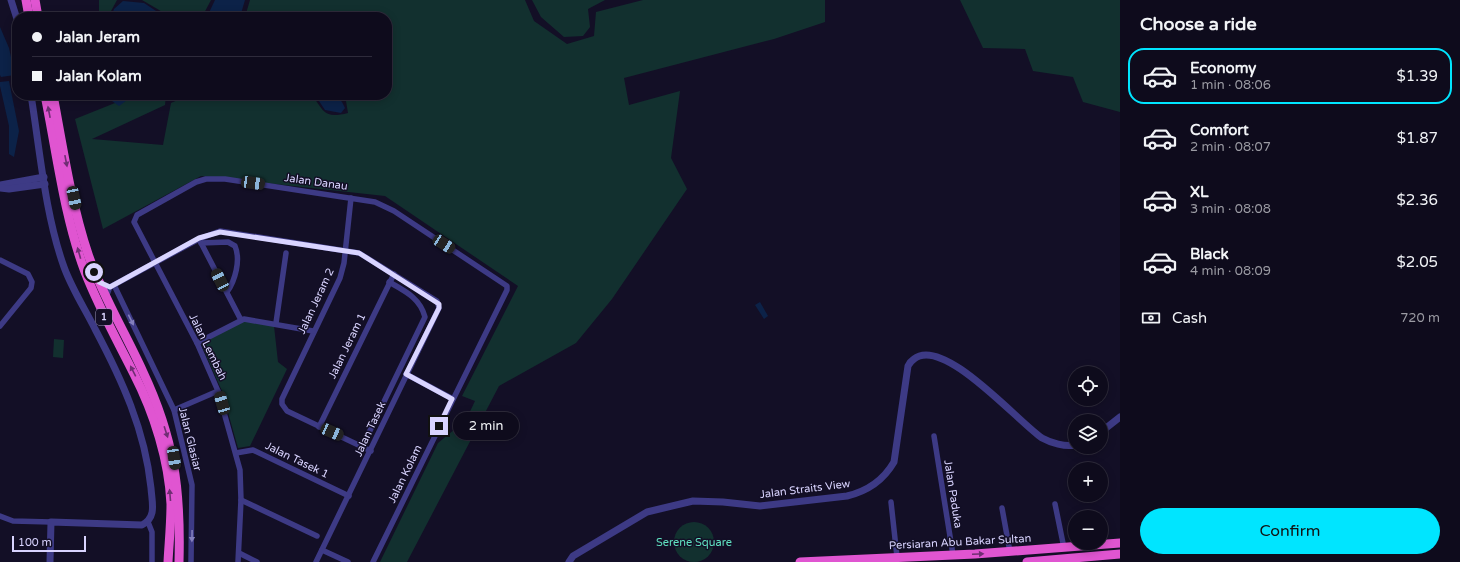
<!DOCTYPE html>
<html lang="en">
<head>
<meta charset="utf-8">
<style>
  :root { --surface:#0e0b1c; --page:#171425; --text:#f1f3f6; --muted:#9b9ba3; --line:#2e2b3b; --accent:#00e5ff }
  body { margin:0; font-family:"Varela Round",sans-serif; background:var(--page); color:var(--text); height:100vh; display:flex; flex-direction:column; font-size:15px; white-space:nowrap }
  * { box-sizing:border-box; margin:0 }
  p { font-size:13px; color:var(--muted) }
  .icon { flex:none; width:22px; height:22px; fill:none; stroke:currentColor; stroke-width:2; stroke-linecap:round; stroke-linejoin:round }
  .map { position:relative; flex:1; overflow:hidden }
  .side { display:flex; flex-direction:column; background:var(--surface); width:340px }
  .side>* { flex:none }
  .guide { position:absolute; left:12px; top:12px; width:380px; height:88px; border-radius:16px; box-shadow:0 2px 10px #0003,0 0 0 1px var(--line); display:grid; align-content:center; height:88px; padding:0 20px; background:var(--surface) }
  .fabs { position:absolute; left:1068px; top:366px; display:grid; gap:8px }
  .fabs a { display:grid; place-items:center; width:40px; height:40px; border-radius:50%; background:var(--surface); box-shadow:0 2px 10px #0003,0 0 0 1px var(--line); font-size:20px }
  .scale { position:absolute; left:12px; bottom:10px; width:74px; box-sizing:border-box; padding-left:4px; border:2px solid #d9d4ff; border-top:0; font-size:11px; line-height:14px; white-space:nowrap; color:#d9d4ff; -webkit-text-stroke:3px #130f26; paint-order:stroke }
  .end { position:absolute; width:18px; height:18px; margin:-9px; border:5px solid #d9d4ff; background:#111; box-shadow:0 0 0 2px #111 }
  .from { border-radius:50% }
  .bubble { position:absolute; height:28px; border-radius:14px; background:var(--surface); box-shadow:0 2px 10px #0003,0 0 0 1px var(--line); font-size:13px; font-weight:600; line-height:28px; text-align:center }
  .car { position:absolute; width:12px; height:24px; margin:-12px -6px; border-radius:5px; box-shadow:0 0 3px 1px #0007; background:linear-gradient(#222 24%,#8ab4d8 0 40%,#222 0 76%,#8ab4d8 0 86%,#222 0) }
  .guide b { display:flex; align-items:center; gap:14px; height:38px; font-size:15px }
  .guide b+b { border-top:1px solid var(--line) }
  .guide i { width:10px; height:10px; background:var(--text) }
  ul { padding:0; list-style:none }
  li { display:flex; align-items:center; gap:12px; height:56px; margin:0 8px 6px; padding:0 12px; border:2px solid transparent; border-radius:16px }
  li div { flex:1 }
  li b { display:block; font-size:15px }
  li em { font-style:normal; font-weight:600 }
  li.selected { border-color:var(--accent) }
  li>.icon { width:36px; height:36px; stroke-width:1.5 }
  h2 { padding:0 20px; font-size:18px; line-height:48px }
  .pay { display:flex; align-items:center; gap:10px; height:44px; padding:0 20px; font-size:15px }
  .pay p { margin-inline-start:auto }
  .action { display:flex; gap:8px; margin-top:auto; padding:8px 20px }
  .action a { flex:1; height:46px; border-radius:24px; background:var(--accent); color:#111; font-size:16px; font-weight:600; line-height:46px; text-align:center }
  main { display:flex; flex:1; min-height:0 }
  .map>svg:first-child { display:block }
  .green { fill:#12302f }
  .water { fill:#0c2248 }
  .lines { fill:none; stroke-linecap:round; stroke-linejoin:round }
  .minor { stroke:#3d3a85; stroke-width:5.5 }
  .tertiary { stroke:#3d3a85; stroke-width:7 }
  .trunk { stroke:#e055d1; stroke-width:9 }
  .oneway { fill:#6f2e73 }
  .oneway2 { fill:#837fbc }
  .route { stroke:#d9d4ff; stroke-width:5 }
  .labels { text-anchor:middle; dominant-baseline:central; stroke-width:3; stroke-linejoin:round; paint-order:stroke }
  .shield { fill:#130f26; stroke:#9e99be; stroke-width:1 }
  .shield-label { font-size:10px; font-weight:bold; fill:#d9d4ff }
  .street-label { font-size:11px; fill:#d9d4ff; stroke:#130f26 }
  .park-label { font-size:11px; fill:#5fe0c0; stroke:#130f26 }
</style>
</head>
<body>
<main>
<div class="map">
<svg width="1120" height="562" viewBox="0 0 1120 562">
  <rect width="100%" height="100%" fill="#130f26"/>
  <g class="green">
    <path d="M 99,0 L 117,0 L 110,13 L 110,17 L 99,17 Z"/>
    <path d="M 142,0 L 211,0 L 202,17 L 171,17 Z"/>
    <path d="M 250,0 L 525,0 L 534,21 L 567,44 L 594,36 L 596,12 L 643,0 L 825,0 L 825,22 L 774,39 L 624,78 L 629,105 L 680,91 L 671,158 L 687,189 L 612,299 L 576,343 L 499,386 L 407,562 L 380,562 L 438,443 L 466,420 L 475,401 L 462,396 L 518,286 L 385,196 L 201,176 L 103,229 L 75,119 L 135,95 L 166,95 L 165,105 L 92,139 L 163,145 L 171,103 L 189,95 L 312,95 C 324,112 325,119 348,113 L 346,101 L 342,95 L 387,95 L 387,17 L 334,15 L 334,17 L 245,17 Z"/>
    <path d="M 532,0 L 605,0 L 588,9 L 590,27 L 583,36 L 564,37 L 541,17 Z"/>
    <path d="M 960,0 L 1120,0 L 1120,112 L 1083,102 L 1073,77 L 1033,71 L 1025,49 L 983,48 Z"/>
    <path d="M 243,321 L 274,326 L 278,362 L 287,369 L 250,446 L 238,448 L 222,391 L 201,344 Z"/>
    <path d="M 54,339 L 64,340 L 63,358 L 53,357 Z"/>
    <circle cx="694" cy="542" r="20"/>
  </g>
  <g class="water">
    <path d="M 215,0 L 245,0 L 240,17 L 207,17 Z"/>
    <path d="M 123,1 L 144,3 L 165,17 L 111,17 L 114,9 Z"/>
    <path d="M 0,27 L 9,48 L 15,75 L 1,77 L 0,75 Z"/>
    <path d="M 9,81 L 19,131 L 14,157 L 9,154 L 9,126 L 0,86 L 0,82 Z"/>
    <path d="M 111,95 L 134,95 L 119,106 L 112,101 Z"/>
    <path d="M 315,95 L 335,95 L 342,102 L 345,108 L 341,113 L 325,110 Z"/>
    <path d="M 760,302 L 768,316 L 764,319 L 755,305 Z"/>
  </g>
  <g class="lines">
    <g class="minor">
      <path d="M 351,198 L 344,263 L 340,278 L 282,399 L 282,404 L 287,411 L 371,451"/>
      <path d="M 199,239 L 241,320"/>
      <path d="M 201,243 L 228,242 L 235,246 C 241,260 235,281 227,292"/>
      <path d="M 0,260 L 28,274 L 32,282 L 31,288 L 0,326"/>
      <path d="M 114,285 L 174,410 L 192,485 L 191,562"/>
      <path d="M 106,297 L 110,287 L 199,239 L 220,231 L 359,253 L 437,301 L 439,308 L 316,562"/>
      <path d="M 276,323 L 286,253"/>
      <path d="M 197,343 L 244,319 L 313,331"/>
      <path d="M 406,374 L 453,399"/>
      <path d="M 174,410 L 218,391"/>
      <path d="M 319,427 L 394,274"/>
      <path d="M 934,436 L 953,555"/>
      <path d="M 362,447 L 425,317 C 420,298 405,291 389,282"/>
      <path d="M 236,453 L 253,450 L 349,496"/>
      <path d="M 241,500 L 317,536"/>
      <path d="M 891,502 L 897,557"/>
      <path d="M 1055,504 L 1064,548"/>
      <path d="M 1002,508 L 1010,552"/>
      <path d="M 0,516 L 13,521 L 51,522"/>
      <path d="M 148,522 L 152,532 L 152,562"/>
      <path d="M 322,550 L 348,562"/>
      <path d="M 239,553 L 257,562"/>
      <path d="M 238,562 L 241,500 L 240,470 L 218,391 L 197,343 L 134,222 L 137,215 L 196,182 L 206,179 L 225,179 L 375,202 L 394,211 L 507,286 L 507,290 L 373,562"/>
    </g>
    <g class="tertiary">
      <path d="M 11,0 L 17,19"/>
      <path d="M 31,95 C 40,151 45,214 64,267 C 72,289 85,309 95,329 C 122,380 145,430 151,488 C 152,503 157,517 142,525 L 51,522 L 50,562"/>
      <path d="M 0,185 L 44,177"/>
      <path d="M 0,188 L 9,189 L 45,184"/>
      <path d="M 1101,432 L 1120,417"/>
      <path d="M 569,562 L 573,556 L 647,512 L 693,501 L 723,502 L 760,506 L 847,496 C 868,491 883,481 894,462 L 908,366 C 909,364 911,361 914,359 C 943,335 1019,423 1042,438 C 1051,443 1065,447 1075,445"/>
    </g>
    <g class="trunk">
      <path d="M 26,0 L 29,17"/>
      <path d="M 35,0 L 38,17"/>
      <path d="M 45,95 C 57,154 64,216 85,272 C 99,308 117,340 134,374 C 154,413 169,460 171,504 C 171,524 169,543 168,562"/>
      <path d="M 53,95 C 63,148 71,203 88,254 C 102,295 125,332 143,372 C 174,438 181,489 179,562"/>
      <path d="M 800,562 L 975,554 L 1120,543"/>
      <path d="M 1027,562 L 1120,554"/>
    </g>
  </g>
  <defs><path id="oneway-solid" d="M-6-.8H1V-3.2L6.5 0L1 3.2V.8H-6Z"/></defs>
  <g class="oneway">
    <use href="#oneway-solid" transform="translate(49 112) rotate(-101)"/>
    <use href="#oneway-solid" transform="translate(66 161) rotate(79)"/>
    <use href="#oneway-solid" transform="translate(79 253) rotate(-106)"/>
    <use href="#oneway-solid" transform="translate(133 371) rotate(-117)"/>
    <use href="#oneway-solid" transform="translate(166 432) rotate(72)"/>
    <use href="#oneway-solid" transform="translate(170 495) rotate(-95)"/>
    <use href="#oneway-solid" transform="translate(978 554) rotate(-3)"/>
  </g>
  <g class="oneway2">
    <use href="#oneway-solid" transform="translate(131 320) rotate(64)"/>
    <use href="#oneway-solid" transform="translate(192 536) rotate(91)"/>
  </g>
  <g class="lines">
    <path class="route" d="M 94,272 L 99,282 L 110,287 L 199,238 L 220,232 L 359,253 L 439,304 L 439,308 L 406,374 L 452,399 L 439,426"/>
  </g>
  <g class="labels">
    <rect class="shield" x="96" y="309" width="16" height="16" rx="3"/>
    <g class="shield-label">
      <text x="104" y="317">1</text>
    </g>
    <g class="street-label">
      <text transform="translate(316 182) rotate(8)">Jalan Danau</text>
      <text transform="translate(316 301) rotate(-65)">Jalan Jeram 2</text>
      <text transform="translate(347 346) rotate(-64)">Jalan Jeram 1</text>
      <text transform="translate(208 347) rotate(64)">Jalan Lembah</text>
      <text transform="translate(370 429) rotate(-65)">Jalan Tasek</text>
      <text transform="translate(190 439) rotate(76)">Jalan Glasiar</text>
      <text transform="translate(297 460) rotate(26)">Jalan Tasek 1</text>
      <text transform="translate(405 474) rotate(-64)">Jalan Kolam</text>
      <text transform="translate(805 489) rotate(-7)">Jalan Straits View</text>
      <text transform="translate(953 494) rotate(81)">Jalan Paduka</text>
      <text transform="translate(960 542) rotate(-3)">Persiaran Abu Bakar Sultan</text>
    </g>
    <g class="park-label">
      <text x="694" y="542">Serene Square</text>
    </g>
  </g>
</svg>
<div class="fabs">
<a><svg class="icon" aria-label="locate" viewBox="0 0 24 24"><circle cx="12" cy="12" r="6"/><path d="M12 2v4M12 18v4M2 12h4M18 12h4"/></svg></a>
<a><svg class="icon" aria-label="layers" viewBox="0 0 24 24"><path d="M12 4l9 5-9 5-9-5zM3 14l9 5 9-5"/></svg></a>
<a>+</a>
<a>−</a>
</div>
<div class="scale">100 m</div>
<i class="end from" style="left:94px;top:272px"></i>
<i class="end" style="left:439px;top:426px"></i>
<div class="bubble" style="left:453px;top:412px;width:66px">2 min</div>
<i class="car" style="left:253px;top:183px;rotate:98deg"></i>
<i class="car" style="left:74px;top:198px;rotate:168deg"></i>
<i class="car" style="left:444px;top:244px;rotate:123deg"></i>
<i class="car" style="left:220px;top:280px;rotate:333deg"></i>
<i class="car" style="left:222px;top:403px;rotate:344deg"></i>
<i class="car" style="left:332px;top:432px;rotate:114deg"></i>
<i class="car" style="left:174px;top:458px;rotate:171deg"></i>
<div class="guide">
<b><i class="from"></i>Jalan Jeram</b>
<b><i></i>Jalan Kolam</b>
</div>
</div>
<section class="side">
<h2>Choose a ride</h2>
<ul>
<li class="selected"><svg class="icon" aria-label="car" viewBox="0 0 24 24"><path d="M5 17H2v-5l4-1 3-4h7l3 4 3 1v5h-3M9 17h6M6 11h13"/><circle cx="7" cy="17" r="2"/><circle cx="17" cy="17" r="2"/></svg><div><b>Economy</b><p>1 min · 08:06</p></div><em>$1.39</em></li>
<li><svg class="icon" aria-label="car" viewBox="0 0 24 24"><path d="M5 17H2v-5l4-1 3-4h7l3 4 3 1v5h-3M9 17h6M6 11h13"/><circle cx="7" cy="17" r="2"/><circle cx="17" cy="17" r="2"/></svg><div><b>Comfort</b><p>2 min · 08:07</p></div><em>$1.87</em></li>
<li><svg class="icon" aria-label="car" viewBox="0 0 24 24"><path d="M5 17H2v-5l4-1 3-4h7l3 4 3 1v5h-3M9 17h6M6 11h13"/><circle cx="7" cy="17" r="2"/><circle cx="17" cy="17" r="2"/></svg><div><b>XL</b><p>3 min · 08:08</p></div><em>$2.36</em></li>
<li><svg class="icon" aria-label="car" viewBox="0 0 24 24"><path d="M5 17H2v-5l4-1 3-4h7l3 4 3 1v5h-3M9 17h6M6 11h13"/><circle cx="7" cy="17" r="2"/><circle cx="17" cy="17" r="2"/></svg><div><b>Black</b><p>4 min · 08:09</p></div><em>$2.05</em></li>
</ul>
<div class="pay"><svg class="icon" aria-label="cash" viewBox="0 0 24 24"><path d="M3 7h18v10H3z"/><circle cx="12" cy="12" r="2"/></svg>Cash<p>720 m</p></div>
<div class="action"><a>Confirm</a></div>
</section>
</main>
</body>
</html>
